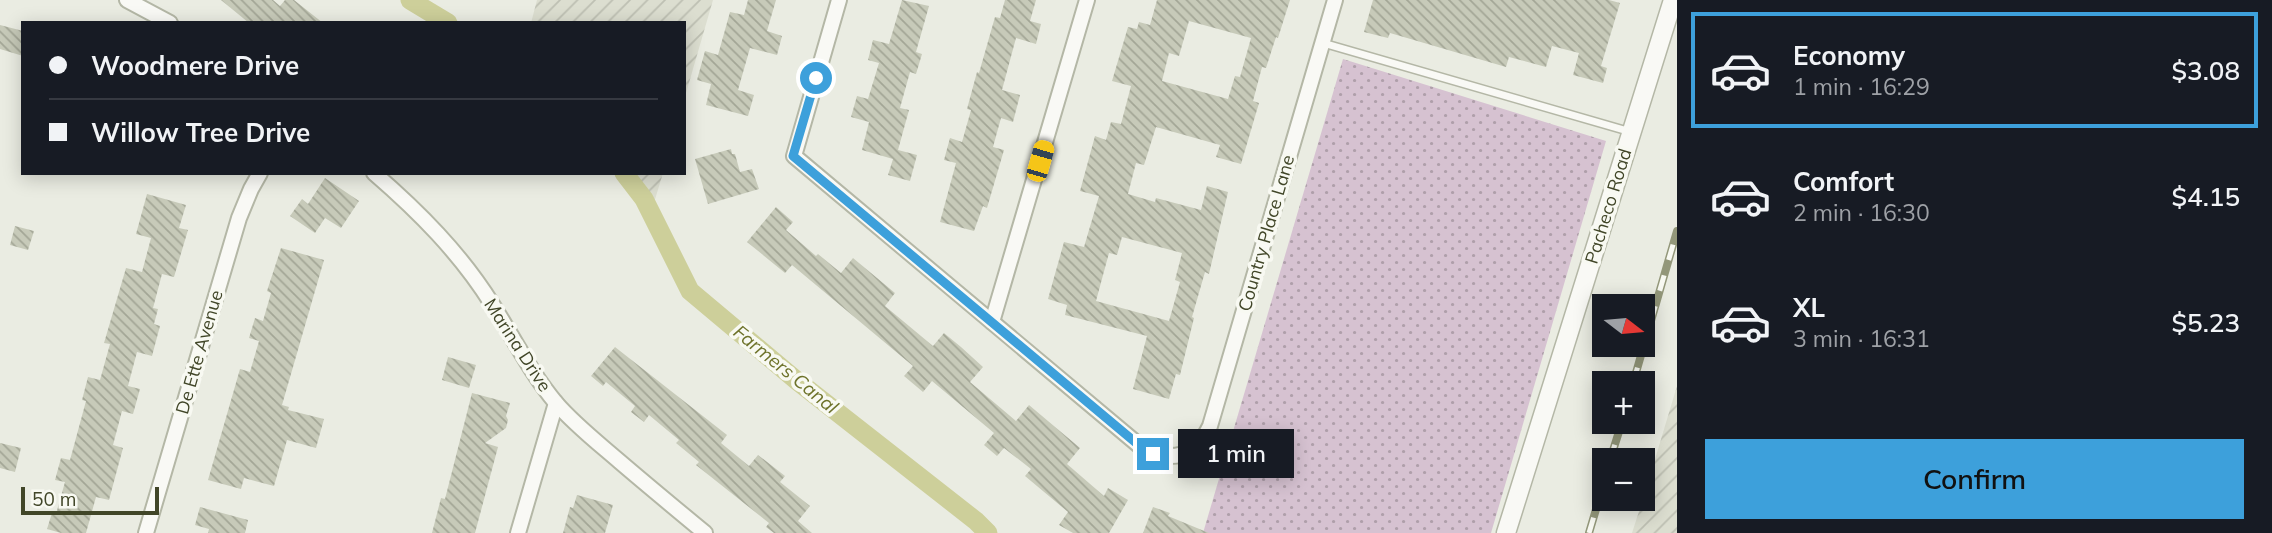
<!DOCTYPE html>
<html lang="en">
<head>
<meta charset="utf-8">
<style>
  :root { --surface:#171b24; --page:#20242c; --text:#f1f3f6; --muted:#9ea1a6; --line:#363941; --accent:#3da0db }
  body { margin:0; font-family:Mulish,sans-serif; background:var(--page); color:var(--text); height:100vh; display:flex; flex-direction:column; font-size:26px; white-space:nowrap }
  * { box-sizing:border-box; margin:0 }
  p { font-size:23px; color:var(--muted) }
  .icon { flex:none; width:38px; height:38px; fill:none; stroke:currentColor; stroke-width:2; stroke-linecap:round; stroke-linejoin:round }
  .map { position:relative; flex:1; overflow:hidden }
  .drawer { display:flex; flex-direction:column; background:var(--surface); width:595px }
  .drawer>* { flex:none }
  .hud { position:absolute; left:21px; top:21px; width:665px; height:154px; border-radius:0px; box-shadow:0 4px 18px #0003; display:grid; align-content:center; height:154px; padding:0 28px; background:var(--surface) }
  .needle { width:46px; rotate:106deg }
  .tools { position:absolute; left:1592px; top:294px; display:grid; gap:14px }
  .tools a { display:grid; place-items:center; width:63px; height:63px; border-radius:0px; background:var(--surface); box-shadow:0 4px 18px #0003; font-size:35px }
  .scale { position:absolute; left:21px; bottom:18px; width:138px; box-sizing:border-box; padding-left:7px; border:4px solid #414628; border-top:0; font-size:19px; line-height:24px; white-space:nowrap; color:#414628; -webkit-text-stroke:5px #f8f9f2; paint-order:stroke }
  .end { position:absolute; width:32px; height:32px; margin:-16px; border:9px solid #3da0db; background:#fff; box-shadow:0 0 0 4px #fff }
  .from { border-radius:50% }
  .bubble { position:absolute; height:49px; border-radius:0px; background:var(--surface); box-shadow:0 4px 18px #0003; font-size:23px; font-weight:600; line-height:49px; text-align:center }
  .car { position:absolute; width:21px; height:42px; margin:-21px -10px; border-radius:9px; box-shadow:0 0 5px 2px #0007; background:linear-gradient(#f5c518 24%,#345 0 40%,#f5c518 0 76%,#345 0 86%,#f5c518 0) }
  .hud b { display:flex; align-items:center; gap:24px; height:66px; font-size:26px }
  .hud b+b { border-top:2px solid var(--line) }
  .hud i { width:18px; height:18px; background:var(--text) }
  ul { padding:12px 0 0; list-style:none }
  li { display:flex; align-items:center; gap:21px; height:116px; margin:0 14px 10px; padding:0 14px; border:4px solid transparent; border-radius:0px }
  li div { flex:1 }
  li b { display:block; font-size:26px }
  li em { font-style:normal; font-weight:600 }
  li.active { border-color:var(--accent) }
  li>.icon { width:63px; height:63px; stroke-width:1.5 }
  .button { display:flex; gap:14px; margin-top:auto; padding:14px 28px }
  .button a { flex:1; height:80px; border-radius:0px; background:var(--accent); color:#111; font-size:28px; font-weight:600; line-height:80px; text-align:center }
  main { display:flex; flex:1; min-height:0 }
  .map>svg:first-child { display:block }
  .industrial { fill:url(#industrial-furrows) }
  .grass { fill:url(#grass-dots) }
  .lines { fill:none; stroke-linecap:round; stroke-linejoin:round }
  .canal { stroke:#cdcf9a; stroke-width:19 }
  .building { fill:url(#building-back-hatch); fill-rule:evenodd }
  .service-casing { stroke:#b4b7a6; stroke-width:10 }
  .minor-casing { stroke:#b4b7a6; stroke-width:18 }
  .tertiary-casing { stroke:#b4b7a6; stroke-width:21 }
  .service { stroke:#f9f9f5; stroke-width:7 }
  .minor { stroke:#f9f9f5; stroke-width:14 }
  .tertiary { stroke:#f9f9f5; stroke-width:18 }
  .rail-casing { stroke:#93977a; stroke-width:8 }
  .rail { stroke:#f8f9f2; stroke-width:5; stroke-dasharray:16; stroke-linecap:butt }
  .route { stroke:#3da0db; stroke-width:9 }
  .labels { text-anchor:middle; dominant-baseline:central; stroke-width:7; stroke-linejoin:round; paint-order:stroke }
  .street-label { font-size:18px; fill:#414628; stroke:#f8f9f2 }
  .water-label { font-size:19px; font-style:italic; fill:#6e732b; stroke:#f8f9f2 }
</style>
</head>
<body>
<main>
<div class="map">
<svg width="1677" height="533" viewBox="0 0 1677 533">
  <defs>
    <pattern id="industrial-furrows" width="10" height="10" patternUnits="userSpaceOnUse" patternTransform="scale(1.75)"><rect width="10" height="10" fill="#dcded0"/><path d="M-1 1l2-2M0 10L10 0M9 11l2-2" fill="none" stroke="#bec0b3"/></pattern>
    <pattern id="grass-dots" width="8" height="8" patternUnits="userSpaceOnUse" patternTransform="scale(1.75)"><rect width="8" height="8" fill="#d6c2d1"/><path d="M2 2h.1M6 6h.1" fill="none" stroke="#af9faa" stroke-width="1.8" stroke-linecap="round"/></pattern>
    <pattern id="building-back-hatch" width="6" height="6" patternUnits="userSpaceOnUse" patternTransform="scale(1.75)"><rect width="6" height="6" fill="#c7cab9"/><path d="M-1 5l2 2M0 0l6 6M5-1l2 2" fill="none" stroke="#a3a696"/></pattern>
  </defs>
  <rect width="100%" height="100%" fill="#eaece2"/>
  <g class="industrial">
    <path d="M 537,0 L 713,0 L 684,100 L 684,23 L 531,23 Z"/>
    <path d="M 621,173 L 663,173 L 650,216 Z"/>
    <path d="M 1677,386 L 1677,533 L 1632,533 L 1643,499 Z"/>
  </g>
  <path class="grass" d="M 1343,59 L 1606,141 L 1491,533 L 1203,533 Z"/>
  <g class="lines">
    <g class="canal">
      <path d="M 410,0 L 448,23"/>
      <path d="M 624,173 L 644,199 L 690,291 L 796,380 L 976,521 L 988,533"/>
    </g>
  </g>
  <g class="building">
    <path d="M 221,0 L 273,0 L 280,6 L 285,0 L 294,0 L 323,23 L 249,23 Z"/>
    <path d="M 748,0 L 776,0 L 767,31 L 782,36 L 777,55 L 750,48 L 738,90 L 754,95 L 748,116 L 706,105 L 711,84 L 697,80 L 705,51 L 718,55 L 730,12 L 744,15 Z"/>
    <path d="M 902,0 L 929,6 L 916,52 L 922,54 L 916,74 L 910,72 L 900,108 L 909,110 L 898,150 L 917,155 L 910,181 L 888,175 L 893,159 L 862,150 L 869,122 L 851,117 L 857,96 L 868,99 L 879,63 L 868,60 L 873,40 L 889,44 Z"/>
    <path d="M 1005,0 L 1036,0 L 1030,21 L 1041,24 L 1036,44 L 1016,38 L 1002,90 L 1020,95 L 1013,122 L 1001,118 L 993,147 L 1004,150 L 987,208 L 983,206 L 974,231 L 940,222 L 956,163 L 944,160 L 950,138 L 962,142 L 971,110 L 967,109 L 977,72 L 979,73 L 995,17 L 1000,18 Z"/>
    <path d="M 1157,0 L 1290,0 L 1278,38 L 1276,37 L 1266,68 L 1262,67 L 1253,101 L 1259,103 L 1241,164 L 1216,157 L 1220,145 L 1156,127 L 1144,165 L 1136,163 L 1128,194 L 1155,202 L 1156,198 L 1201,210 L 1207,186 L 1228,192 L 1209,274 L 1205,272 L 1192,317 L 1194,318 L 1180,375 L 1176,374 L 1169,399 L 1133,389 L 1147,336 L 1065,315 L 1067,305 L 1048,299 L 1064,242 L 1084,247 L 1099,196 L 1080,191 L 1095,136 L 1106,140 L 1111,122 L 1121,124 L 1131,86 L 1112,81 L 1128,27 L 1137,29 L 1139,22 L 1150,25 ZM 1189,21 L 1251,38 L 1240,77 L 1235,76 L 1228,99 L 1162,81 L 1169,53 L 1179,56 ZM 1122,237 L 1182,253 L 1175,280 L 1180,282 L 1169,321 L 1096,301 L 1109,253 L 1117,255 Z"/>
    <path d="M 1373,0 L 1609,0 L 1620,3 L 1601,66 L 1607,68 L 1603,83 L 1573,75 L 1579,53 L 1552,46 L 1546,67 L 1509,57 L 1506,67 L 1390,33 L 1388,38 L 1364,32 Z"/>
    <path d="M 0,25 L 23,31 L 23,56 L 0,49 Z"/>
    <path d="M 731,149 L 732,154 L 735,154 L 740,172 L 752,169 L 759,189 L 708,204 L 695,159 Z"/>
    <path d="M 325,178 L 359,201 L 341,228 L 325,218 L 315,233 L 290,216 L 302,199 L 308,204 Z"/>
    <path d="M 147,194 L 186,205 L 179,228 L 188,230 L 174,277 L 162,274 L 153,308 L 158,309 L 154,324 L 160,326 L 152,356 L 137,352 L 128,386 L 140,389 L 133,414 L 122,411 L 113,445 L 123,448 L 109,500 L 96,497 L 86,533 L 61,533 L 47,529 L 52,513 L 56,514 L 65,482 L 55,480 L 61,458 L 70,460 L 86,401 L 82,400 L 88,377 L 100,380 L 110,344 L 104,343 L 126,268 L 142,272 L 151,238 L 136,234 Z"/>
    <path d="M 776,207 L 793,222 L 786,230 L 816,256 L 818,254 L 841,273 L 853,258 L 895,293 L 885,306 L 933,346 L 944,333 L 961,347 L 983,367 L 970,382 L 1016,421 L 1029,405 L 1080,448 L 1067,464 L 1104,496 L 1108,488 L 1128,500 L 1109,533 L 1073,533 L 1059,525 L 1068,512 L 1025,476 L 1031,469 L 1004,448 L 997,456 L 984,445 L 994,433 L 932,381 L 923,392 L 904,376 L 913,366 L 792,265 L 785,273 L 747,242 Z"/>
    <path d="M 15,226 L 34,231 L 28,250 L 10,245 Z"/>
    <path d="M 281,248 L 324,260 L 282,405 L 289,407 L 288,410 L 324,419 L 316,448 L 287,440 L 274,486 L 244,478 L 241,489 L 208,480 L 240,369 L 250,372 L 259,341 L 249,338 L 255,318 L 263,321 L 271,293 L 267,291 Z"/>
    <path d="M 615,347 L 727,435 L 721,443 L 749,466 L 758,455 L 785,476 L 780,482 L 810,506 L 798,521 L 812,533 L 774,533 L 766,527 L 769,523 L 696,465 L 699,462 L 676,443 L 679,440 L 649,415 L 644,422 L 631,412 L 635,406 L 606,382 L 603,386 L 591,376 Z"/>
    <path d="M 448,357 L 476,365 L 469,388 L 442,380 Z"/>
    <path d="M 472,393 L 510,403 L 506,416 L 508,420 L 506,428 L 485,443 L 498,447 L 475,533 L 432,533 L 441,498 L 445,499 Z"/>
    <path d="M 0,443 L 21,448 L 15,472 L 0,468 Z"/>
    <path d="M 577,495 L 613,505 L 605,533 L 563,533 L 570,507 L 573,508 Z"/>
    <path d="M 200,507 L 248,520 L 245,533 L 208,533 L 209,529 L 195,525 Z"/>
    <path d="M 1153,507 L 1170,513 L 1168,516 L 1209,533 L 1143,533 Z"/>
  </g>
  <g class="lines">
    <defs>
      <path id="service" d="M 1323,43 L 1631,132"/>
      <g id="minor">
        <path d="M 127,0 L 170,23"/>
        <path d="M 839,0 L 794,156 L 1141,447 C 1171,464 1195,457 1210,426 L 1335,0"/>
        <path d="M 374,173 C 419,212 460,253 492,304 C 513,337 530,372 556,403 C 574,424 597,442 619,461 C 647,485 676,509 705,533"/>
        <path d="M 992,322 L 1087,0"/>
        <path d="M 146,533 L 239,218 L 251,189 L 260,173"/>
        <path d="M 518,533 L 556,403"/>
      </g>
      <path id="tertiary" d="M 1506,533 L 1673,0"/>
    </defs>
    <use href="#service" class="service-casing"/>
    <use href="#minor" class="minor-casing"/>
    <use href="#tertiary" class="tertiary-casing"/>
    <use href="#service" class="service"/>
    <use href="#minor" class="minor"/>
    <use href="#tertiary" class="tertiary"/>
    <defs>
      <g id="rail">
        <path d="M 1633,383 L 1677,231"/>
        <path d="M 1610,460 L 1622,422"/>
        <path d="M 1589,533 L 1605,479"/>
      </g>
    </defs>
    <use href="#rail" class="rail-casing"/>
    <use href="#rail" class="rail"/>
  </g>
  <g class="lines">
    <path class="route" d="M 816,78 L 793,156 L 1141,447 L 1153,454"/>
  </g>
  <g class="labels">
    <g class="street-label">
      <text transform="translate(1608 206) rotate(-73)">Pacheco Road</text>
      <text transform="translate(1266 233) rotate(-74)">Country Place Lane</text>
      <text transform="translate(518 345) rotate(57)">Marina Drive</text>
      <text transform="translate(199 352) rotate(-74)">De Ette Avenue</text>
    </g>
    <g class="water-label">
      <text transform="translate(786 369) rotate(39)">Farmers Canal</text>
    </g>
  </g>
</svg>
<div class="tools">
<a><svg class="needle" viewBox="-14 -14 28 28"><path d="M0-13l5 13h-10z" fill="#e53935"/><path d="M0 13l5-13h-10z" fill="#9ea1a6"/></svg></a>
<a>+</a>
<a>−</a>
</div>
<div class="scale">50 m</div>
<i class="end from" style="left:816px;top:78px"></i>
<i class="end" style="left:1153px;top:454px"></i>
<div class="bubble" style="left:1178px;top:429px;width:116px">1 min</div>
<i class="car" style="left:1040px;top:161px;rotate:16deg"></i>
<div class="hud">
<b><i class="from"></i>Woodmere Drive</b>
<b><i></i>Willow Tree Drive</b>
</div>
</div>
<section class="drawer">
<ul>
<li class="active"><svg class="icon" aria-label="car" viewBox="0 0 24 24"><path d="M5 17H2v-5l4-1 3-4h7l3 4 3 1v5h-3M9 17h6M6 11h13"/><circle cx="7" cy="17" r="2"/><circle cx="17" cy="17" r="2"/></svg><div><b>Economy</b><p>1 min · 16:29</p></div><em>$3.08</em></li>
<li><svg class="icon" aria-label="car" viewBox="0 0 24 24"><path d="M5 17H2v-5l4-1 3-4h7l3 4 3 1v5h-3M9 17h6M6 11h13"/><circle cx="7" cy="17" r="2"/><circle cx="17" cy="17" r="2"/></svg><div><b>Comfort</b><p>2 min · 16:30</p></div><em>$4.15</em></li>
<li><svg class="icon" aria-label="car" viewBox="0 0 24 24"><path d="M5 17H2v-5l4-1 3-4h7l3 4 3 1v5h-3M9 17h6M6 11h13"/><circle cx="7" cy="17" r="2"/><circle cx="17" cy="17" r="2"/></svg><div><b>XL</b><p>3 min · 16:31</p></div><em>$5.23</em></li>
</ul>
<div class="button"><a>Confirm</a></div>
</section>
</main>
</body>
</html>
